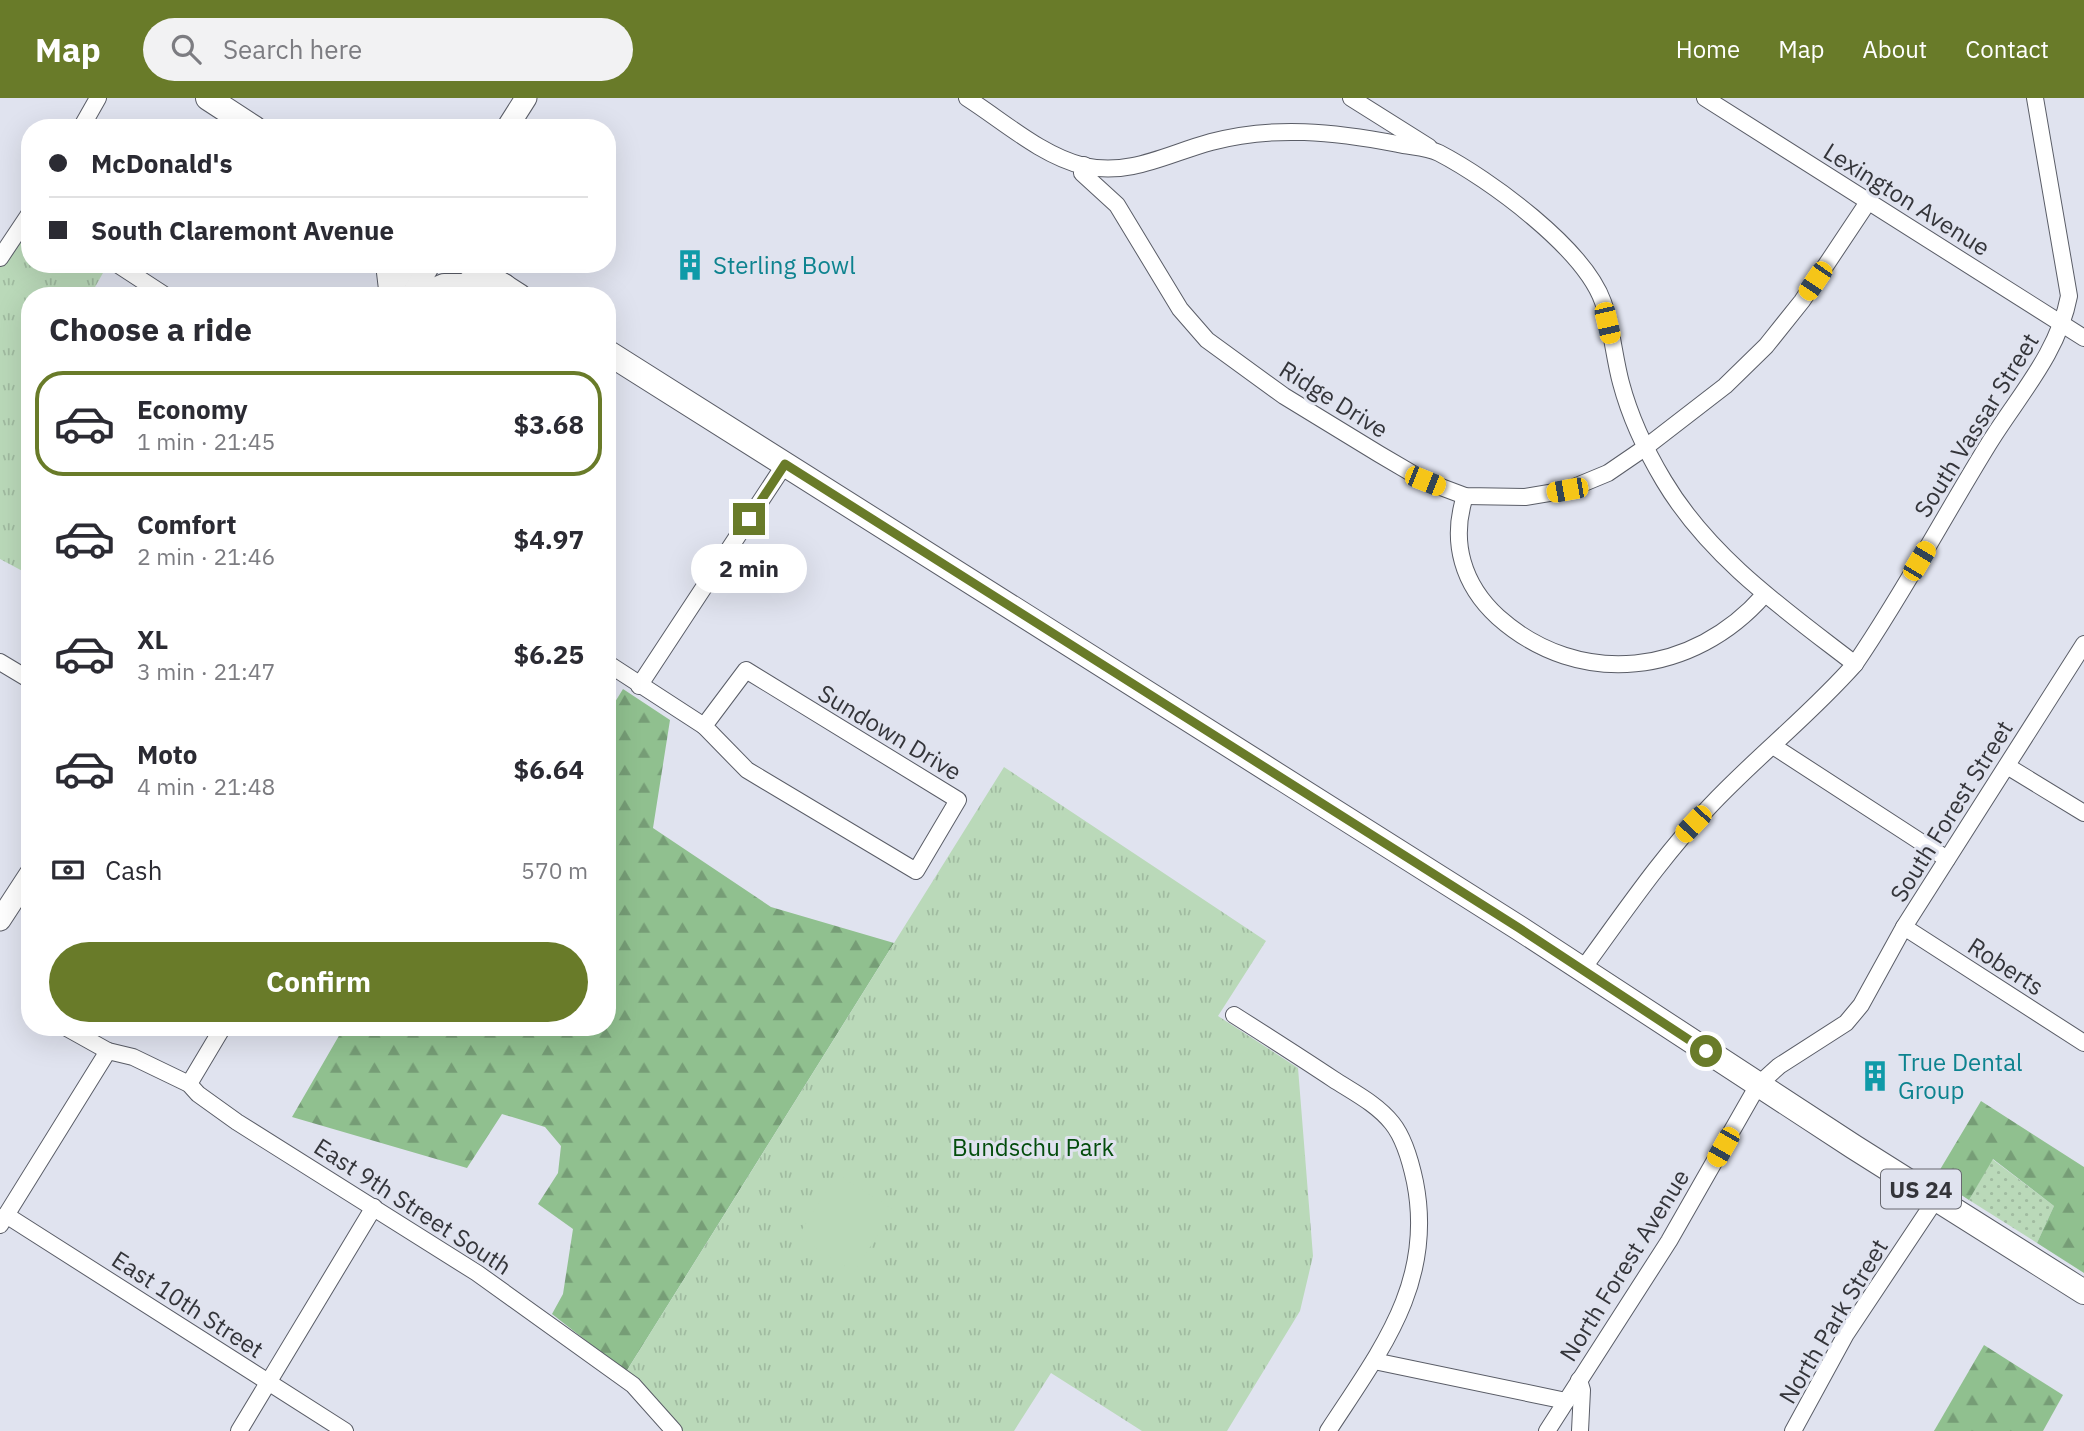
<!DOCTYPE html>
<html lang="en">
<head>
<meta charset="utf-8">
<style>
  :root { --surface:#fff; --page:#f2f2f3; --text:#2b2b33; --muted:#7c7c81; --line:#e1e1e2; --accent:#697b29 }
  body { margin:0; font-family:"IBM Plex Sans",sans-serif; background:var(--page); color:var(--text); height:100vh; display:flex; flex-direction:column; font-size:26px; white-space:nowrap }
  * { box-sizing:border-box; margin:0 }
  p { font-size:23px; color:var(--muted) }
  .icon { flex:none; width:38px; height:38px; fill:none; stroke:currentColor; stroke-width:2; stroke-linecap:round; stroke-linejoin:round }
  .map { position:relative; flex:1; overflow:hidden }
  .side { position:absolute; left:21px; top:189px; width:595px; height:749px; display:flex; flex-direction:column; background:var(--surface); border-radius:28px; box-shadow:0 7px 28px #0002 }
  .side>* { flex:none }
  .hud { position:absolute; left:21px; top:21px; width:595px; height:154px; border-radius:28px; box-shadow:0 7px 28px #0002; display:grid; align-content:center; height:154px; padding:0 28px; background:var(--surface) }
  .end { position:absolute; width:32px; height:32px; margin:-16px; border:9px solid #697b29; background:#fff; box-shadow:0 0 0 4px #fff }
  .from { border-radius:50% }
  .bubble { position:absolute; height:49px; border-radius:24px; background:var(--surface); box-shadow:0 7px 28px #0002; font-size:23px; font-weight:800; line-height:49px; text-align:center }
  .car { position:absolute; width:21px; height:42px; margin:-21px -10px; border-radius:9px; box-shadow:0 0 5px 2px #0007; background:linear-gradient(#f5c518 24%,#345 0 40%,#f5c518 0 76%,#345 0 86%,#f5c518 0) }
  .hud b { display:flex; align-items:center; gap:24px; height:66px; font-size:26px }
  .hud b+b { border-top:2px solid var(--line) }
  .hud i { width:18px; height:18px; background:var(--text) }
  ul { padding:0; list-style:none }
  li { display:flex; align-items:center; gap:21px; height:105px; margin:0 14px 10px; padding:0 14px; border:4px solid transparent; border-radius:28px }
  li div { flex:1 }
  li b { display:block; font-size:26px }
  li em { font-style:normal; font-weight:800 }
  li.on { border-color:var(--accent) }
  li>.icon { width:63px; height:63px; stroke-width:1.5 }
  h2 { padding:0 28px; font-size:32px; line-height:84px }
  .pay { display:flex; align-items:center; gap:18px; height:77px; padding:0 28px; font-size:26px }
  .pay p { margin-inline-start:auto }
  .button { display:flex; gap:14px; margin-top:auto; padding:14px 28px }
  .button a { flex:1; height:80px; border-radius:42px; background:var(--accent); color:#fff; font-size:28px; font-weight:800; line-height:80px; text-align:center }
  header { display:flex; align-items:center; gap:42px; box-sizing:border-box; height:98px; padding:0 35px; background:var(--accent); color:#fff }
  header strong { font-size:33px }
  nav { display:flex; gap:38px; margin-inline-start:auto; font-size:24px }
  .search { width:490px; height:63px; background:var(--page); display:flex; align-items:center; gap:18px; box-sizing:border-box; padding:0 24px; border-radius:38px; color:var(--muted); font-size:26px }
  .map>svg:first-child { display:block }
  .grass { fill:url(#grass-dots) }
  .forest { fill:url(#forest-firs) }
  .park { fill:url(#park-tufts) }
  .garden { fill:#bad9b9 }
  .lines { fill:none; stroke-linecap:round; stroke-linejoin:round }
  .street-casing { stroke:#5a5d67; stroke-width:18 }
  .secondary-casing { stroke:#5a5d67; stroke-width:23 }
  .primary-casing { stroke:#5a5d67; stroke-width:26 }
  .street { stroke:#fff; stroke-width:16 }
  .secondary { stroke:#fff; stroke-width:21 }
  .primary { stroke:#fff; stroke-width:24 }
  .route { stroke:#697b29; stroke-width:9 }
  .labels { text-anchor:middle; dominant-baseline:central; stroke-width:6; stroke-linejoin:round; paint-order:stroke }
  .shield { fill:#e0e3ef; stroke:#686970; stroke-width:2 }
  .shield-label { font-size:23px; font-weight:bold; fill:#34353a }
  .street-label { font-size:24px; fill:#34353a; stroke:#e0e3ef }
  .culture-label { font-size:24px; fill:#0d838f; stroke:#e0e3ef; text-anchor:start }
  .park-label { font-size:24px; fill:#044d0d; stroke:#e0e3ef }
</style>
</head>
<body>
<header>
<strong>Map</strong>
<div class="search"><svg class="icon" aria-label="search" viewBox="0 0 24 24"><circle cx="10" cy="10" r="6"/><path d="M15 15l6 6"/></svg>Search here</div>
<nav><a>Home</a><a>Map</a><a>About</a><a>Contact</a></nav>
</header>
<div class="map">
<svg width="2084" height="1333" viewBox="0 0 2084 1333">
  <defs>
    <pattern id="grass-dots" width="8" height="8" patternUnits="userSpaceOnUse" patternTransform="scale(1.75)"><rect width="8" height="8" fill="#bad9b9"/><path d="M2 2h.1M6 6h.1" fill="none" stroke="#a0bba0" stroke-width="1.8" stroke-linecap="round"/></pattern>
    <pattern id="forest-firs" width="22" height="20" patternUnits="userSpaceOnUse" patternTransform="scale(1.75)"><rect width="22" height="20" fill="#90c08f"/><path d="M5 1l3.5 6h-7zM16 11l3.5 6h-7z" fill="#769d76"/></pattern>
    <pattern id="park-tufts" width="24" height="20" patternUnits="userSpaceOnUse" patternTransform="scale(1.75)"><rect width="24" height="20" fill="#bad9b9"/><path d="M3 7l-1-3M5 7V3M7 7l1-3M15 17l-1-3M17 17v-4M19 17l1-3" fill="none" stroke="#a0bba0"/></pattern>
  </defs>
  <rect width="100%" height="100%" fill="#e0e3ef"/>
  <path class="grass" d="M 1992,1061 L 2054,1108 L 2037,1145 L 1969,1102 Z"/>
  <g class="forest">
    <path d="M 623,591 L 670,622 L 653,730 L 771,809 L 894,845 L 626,1274 L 552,1216 L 563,1196 L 573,1131 L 538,1106 L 558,1075 L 561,1048 L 545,1029 L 502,1016 L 467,1070 L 292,1019 L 344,929 L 607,929 L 607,617 Z"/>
    <path d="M 1981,1003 L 2084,1069 L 2084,1175 L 2037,1145 L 2054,1108 L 1993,1061 L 1969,1102 L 1935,1080 Z"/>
    <path d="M 1984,1247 L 2063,1297 L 2043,1333 L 1934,1333 Z"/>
  </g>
  <g class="park">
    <path d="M 30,115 L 30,166 L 108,166 L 90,198 L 30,198 L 30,477 L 0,461 L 0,160 Z"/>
    <path d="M 1004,669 L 1266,843 L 1218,918 L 1298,970 L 1313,1158 L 1300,1213 L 1227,1333 L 1142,1333 L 1051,1275 L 1014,1333 L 682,1333 L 626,1274 Z"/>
  </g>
  <path class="garden" d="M 837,1076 L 894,1112 L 854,1174 L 798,1138 Z"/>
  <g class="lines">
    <defs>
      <g id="street">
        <path d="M 967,0 C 1003,23 1042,58 1084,68 C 1131,78 1167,56 1211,44 C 1274,27 1335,34 1398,46 C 1411,49 1427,49 1439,55 C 1489,81 1584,150 1603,204 C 1612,230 1614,259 1621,285 C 1630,319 1646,353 1664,383 C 1710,460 1785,512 1855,566"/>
        <path d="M 1351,0 L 1429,49"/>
        <path d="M 1705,0 L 2084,240"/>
        <path d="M 81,30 L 98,0"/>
        <path d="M 1084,67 L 1082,75 L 1117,107 L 1180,211 L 1207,242 L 1284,298 L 1379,356 L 1425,383 L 1465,398 L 1525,399 L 1567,392 L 1608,375 L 1646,349 L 1725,288 L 1766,248 L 1802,203 L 1868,104"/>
        <path d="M 0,160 L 30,115"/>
        <path d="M 117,166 L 166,198"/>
        <path d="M 1465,398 C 1450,444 1463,487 1498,519 C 1580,592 1694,577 1764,497"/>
        <path d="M 0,564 L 30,582"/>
        <path d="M 607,565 L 704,628"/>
        <path d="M 746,572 L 958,702 L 916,773 L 747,672 L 704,628 Z"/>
        <path d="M 639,588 L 785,366"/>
        <path d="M 1773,648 L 1947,761"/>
        <path d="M 2007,668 L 2084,715"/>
        <path d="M 1904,829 L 2084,945"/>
        <path d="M 1582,872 C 1623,816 1662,758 1710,708 C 1756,659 1810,617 1855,566 C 1903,496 1943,420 1988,347 C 2018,298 2058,256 2069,198 L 2035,0"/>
        <path d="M 1234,917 C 1267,938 1300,959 1333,981 C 1353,994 1377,1006 1392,1025 C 1405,1041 1411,1065 1415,1084 C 1435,1185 1380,1253 1328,1333"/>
        <path d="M 65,929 L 108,953 L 133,959 L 189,986 L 198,996 L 237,1024 L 477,1175 L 633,1287 L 674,1333"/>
        <path d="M 189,986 L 223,929"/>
        <path d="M 6,1117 L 345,1333"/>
        <path d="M 0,1127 L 108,953"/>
        <path d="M 1374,1263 L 1566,1303"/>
        <path d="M 1579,1282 L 1582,1292 L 1580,1333"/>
        <path d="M 239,1333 L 374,1109"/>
        <path d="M 1547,1333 L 1669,1143 L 1758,987 L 1779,968 L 1846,925 L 1861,907 L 1904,829 L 2084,546"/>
        <path d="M 1793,1333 L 1846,1236 L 1936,1101"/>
      </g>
      <g id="secondary">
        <path d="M 507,30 L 526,0"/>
        <path d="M 387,198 L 407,166"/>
        <path d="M 411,198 L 430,166"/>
        <path d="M 0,822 L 30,776"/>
      </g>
      <g id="primary">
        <path d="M 208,0 L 254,30"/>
        <path d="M 388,166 L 391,191"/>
        <path d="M 469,166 L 519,198"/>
        <path d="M 421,198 L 444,188 L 504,188"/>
        <path d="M 607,254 L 1519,830 L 1854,1049 L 2084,1194"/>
      </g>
    </defs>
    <use href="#street" class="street-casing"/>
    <use href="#secondary" class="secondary-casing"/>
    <use href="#primary" class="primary-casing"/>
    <use href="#street" class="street"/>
    <use href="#secondary" class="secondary"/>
    <use href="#primary" class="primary"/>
  </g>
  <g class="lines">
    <path class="route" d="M 749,421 L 785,366 L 1519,830 L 1706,953"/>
  </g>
  <defs>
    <symbol id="building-bare" viewBox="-9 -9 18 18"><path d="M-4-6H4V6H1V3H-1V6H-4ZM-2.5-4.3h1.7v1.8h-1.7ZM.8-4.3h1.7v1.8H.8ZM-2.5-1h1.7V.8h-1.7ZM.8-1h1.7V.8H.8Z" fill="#0f9aa8" stroke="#e0e3ef" stroke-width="2.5" paint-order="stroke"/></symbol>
  </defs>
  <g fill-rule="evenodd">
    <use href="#building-bare" x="668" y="145" width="44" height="44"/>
    <use href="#building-bare" x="1853" y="956" width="44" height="44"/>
  </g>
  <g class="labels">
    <rect class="shield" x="1881" y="1071.5" width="80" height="39" rx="5"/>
    <g class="shield-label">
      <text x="1921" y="1091">US 24</text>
    </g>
    <g class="street-label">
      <text transform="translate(1907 101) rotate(32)">Lexington Avenue</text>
      <text transform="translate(1334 301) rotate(32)">Ridge Drive</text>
      <text transform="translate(1976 327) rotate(-58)">South Vassar Street</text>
      <text transform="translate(890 634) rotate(31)">Sundown Drive</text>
      <text transform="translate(1951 713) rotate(-58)">South Forest Street</text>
      <text transform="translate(2006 868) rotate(33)">Roberts</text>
      <text transform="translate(413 1108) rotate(33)">East 9th Street South</text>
      <text transform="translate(1624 1167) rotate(-58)">North Forest Avenue</text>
      <text transform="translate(188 1206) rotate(33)">East 10th Street</text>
      <text transform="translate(1833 1223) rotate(-59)">North Park Street</text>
    </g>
    <g class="culture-label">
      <text x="713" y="167">Sterling Bowl</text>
      <text x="1898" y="964">True Dental<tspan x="1898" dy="28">Group</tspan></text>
    </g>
    <g class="park-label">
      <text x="1033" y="1049">Bundschu Park</text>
    </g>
  </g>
</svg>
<i class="end from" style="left:1706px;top:953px"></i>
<i class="end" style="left:749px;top:421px"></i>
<div class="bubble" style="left:691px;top:446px;width:116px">2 min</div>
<i class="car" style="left:1815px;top:183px;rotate:214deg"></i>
<i class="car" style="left:1607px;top:225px;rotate:167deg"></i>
<i class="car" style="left:1425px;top:383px;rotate:112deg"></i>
<i class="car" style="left:1567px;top:392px;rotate:260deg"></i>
<i class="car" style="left:1919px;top:463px;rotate:31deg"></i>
<i class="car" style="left:1693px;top:726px;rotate:223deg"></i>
<i class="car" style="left:1723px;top:1049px;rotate:210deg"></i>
<div class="hud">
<b><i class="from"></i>McDonald's</b>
<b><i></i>South Claremont Avenue</b>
</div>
<section class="side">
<h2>Choose a ride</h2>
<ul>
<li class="on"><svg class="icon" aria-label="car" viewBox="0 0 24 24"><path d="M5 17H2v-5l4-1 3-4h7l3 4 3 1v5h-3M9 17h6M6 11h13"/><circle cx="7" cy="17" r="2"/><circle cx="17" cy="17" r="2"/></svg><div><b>Economy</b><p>1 min · 21:45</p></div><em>$3.68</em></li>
<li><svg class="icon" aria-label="car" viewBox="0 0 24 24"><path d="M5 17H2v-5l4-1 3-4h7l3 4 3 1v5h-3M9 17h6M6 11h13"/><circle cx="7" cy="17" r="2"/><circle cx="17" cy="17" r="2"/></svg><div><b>Comfort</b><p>2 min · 21:46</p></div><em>$4.97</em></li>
<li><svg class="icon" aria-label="car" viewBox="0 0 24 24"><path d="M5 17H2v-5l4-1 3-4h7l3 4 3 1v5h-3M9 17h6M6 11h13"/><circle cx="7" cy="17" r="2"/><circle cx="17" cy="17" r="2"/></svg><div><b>XL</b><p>3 min · 21:47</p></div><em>$6.25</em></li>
<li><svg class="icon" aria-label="car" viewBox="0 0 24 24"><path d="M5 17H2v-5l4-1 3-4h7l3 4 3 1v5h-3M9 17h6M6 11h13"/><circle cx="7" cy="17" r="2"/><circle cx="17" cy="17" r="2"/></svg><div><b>Moto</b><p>4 min · 21:48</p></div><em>$6.64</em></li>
</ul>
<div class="pay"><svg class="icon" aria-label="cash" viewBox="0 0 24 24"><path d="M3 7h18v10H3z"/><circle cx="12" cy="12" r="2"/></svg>Cash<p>570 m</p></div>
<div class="button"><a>Confirm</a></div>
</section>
</div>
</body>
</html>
